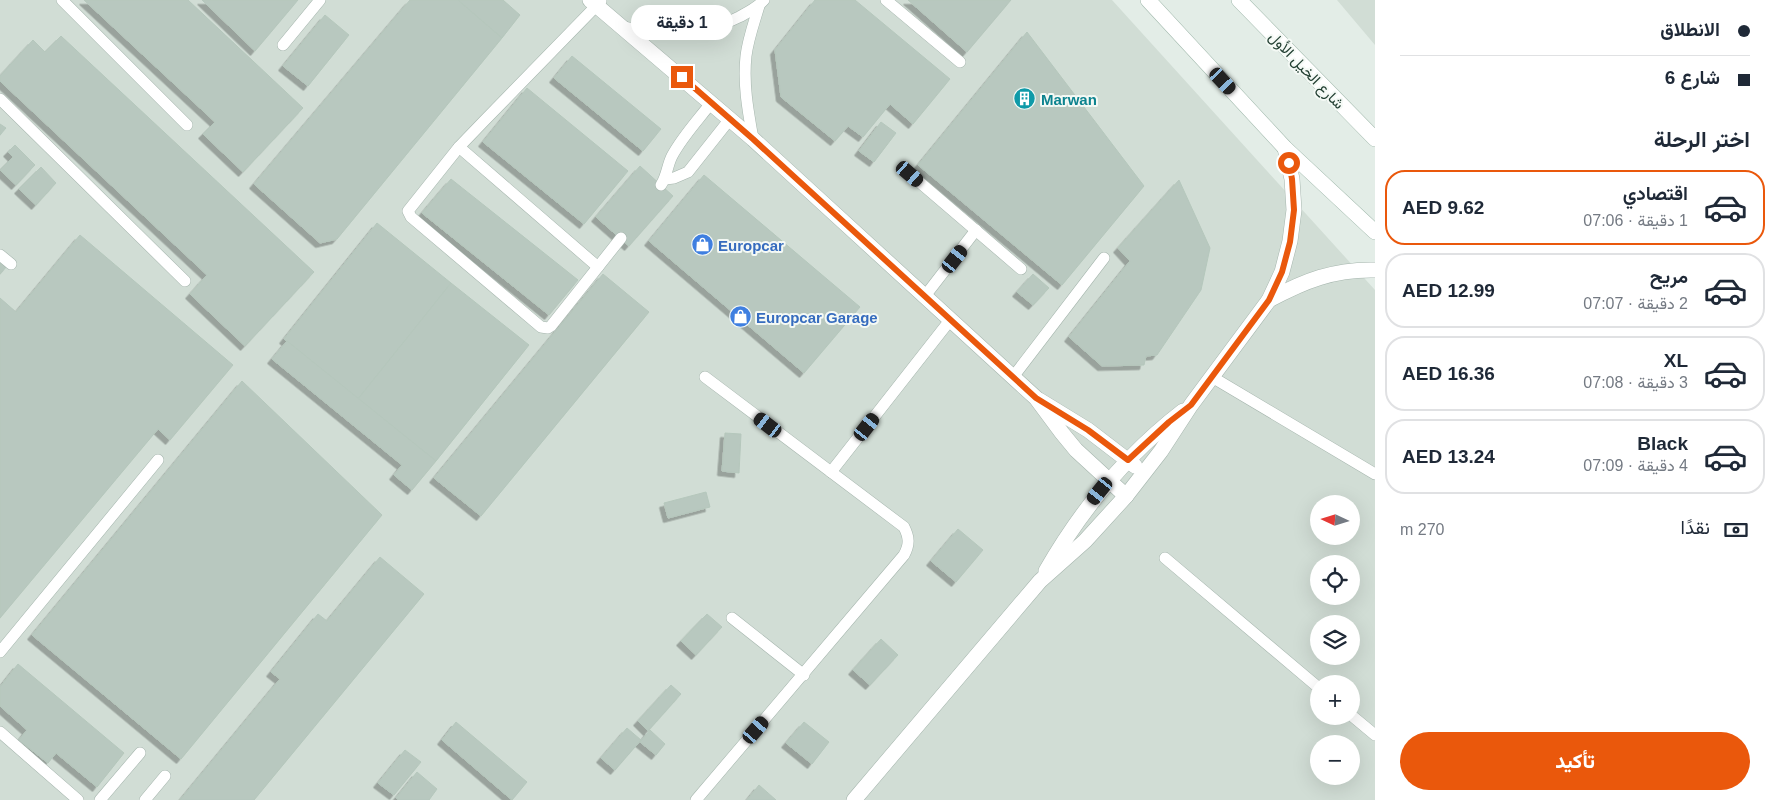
<!DOCTYPE html>
<html lang="ar">
<head>
<meta charset="utf-8">
<style>
  :root { --surface:#fff; --page:#f2f2f3; --text:#1f2937; --muted:#747a83; --line:#e0e1e3; --accent:#ea580c }
  body { margin:0; font-family:Helvetica,Vazirmatn,sans-serif; background:var(--page); color:var(--text); direction:rtl; height:100vh; display:flex; flex-direction:column; font-size:19px; white-space:nowrap }
  * { box-sizing:border-box; margin:0 }
  p { font-size:16px; color:var(--muted) }
  .icon { flex:none; width:28px; height:28px; fill:none; stroke:currentColor; stroke-width:2; stroke-linecap:round; stroke-linejoin:round }
  .map { position:relative; flex:1; overflow:hidden; direction:ltr }
  .details { display:flex; flex-direction:column; background:var(--surface); width:400px }
  .details>* { flex:none }
  .guide { display:grid; align-content:center; height:110px; padding:0 25px; background:var(--surface) }
  .needle { width:32px; rotate:274deg }
  .tools { position:absolute; left:1310px; top:495px; display:grid; gap:10px }
  .tools a { display:grid; place-items:center; width:50px; height:50px; border-radius:50%; background:var(--surface); box-shadow:0 5px 20px #0002; font-size:25px }
  .end { position:absolute; width:22px; height:22px; margin:-11px; border:6px solid #ea580c; background:#fff; box-shadow:0 0 0 2px #fff }
  .from { border-radius:50% }
  .bubble { position:absolute; height:35px; border-radius:18px; background:var(--surface); box-shadow:0 5px 20px #0002; font-size:16px; font-weight:800; line-height:35px; text-align:center; direction:rtl }
  .car { position:absolute; width:15px; height:30px; margin:-15px -8px; border-radius:6px; box-shadow:0 0 4px 1px #0007; background:linear-gradient(#222 24%,#8ab4d8 0 40%,#222 0 76%,#8ab4d8 0 86%,#222 0) }
  .guide b { display:flex; align-items:center; gap:18px; height:48px; font-size:19px }
  .guide b+b { border-top:1px solid var(--line) }
  .guide i { width:12px; height:12px; background:var(--text) }
  ul { padding:0; list-style:none }
  li { display:flex; align-items:center; gap:15px; height:75px; margin:0 10px 8px; padding:0 15px; border:2px solid var(--line); border-radius:20px }
  li div { flex:1 }
  li b { display:block; font-size:19px }
  li em { font-style:normal; font-weight:800 }
  li.current { border-color:var(--accent) }
  li>.icon { width:45px; height:45px; stroke-width:1.5 }
  h2 { padding:0 25px; font-size:22px; line-height:60px }
  .pay { display:flex; align-items:center; gap:12px; height:55px; padding:0 25px; font-size:19px }
  .pay p { margin-inline-start:auto }
  .button { display:flex; gap:10px; margin-top:auto; padding:10px 25px }
  .button a { flex:1; height:58px; border-radius:30px; background:var(--accent); color:#fff; font-size:20px; font-weight:800; line-height:58px; text-align:center }
  main { display:flex; flex:1; min-height:0 }
  .map>svg:first-child { display:block }
  .built { fill:#d1ddd5; fill-rule:evenodd }
  .building { fill:#b8c8bf; stroke:#b5c7bc; filter:url(#shadow) }
  .lines { fill:none; stroke-linecap:round; stroke-linejoin:round }
  .service-casing { stroke:#a5b5ad; stroke-width:12 }
  .minor-casing { stroke:#a5b5ad; stroke-width:16 }
  .secondary-casing { stroke:#a1b9ac; stroke-width:16 }
  .service { stroke:#fff; stroke-width:11 }
  .minor { stroke:#fff; stroke-width:15 }
  .secondary { stroke:#fff; stroke-width:15 }
  .route { stroke:#ea580c; stroke-width:6 }
  .labels { text-anchor:middle; dominant-baseline:central; stroke-width:4; stroke-linejoin:round; paint-order:stroke }
  .street-label { font-size:15px; fill:#223f32; stroke:#f4f9f5 }
  .culture-label { font-size:15px; font-weight:bold; fill:#0d838f; stroke:#f4f9f5; text-anchor:start }
  .shop-label { font-size:15px; font-weight:bold; fill:#366cbe; stroke:#f4f9f5; text-anchor:start }
</style>
</head>
<body>
<main>
<section class="details">
<div class="guide">
<b><i class="from"></i>الانطلاق</b>
<b><i></i>شارع 6</b>
</div>
<h2>اختر الرحلة</h2>
<ul>
<li class="current"><svg class="icon" aria-label="car" viewBox="0 0 24 24"><path d="M5 17H2v-5l4-1 3-4h7l3 4 3 1v5h-3M9 17h6M6 11h13"/><circle cx="7" cy="17" r="2"/><circle cx="17" cy="17" r="2"/></svg><div><b>اقتصادي</b><p>1 دقيقة · 07:06</p></div><em>AED 9.62</em></li>
<li><svg class="icon" aria-label="car" viewBox="0 0 24 24"><path d="M5 17H2v-5l4-1 3-4h7l3 4 3 1v5h-3M9 17h6M6 11h13"/><circle cx="7" cy="17" r="2"/><circle cx="17" cy="17" r="2"/></svg><div><b>مريح</b><p>2 دقيقة · 07:07</p></div><em>AED 12.99</em></li>
<li><svg class="icon" aria-label="car" viewBox="0 0 24 24"><path d="M5 17H2v-5l4-1 3-4h7l3 4 3 1v5h-3M9 17h6M6 11h13"/><circle cx="7" cy="17" r="2"/><circle cx="17" cy="17" r="2"/></svg><div><b>XL</b><p>3 دقيقة · 07:08</p></div><em>AED 16.36</em></li>
<li><svg class="icon" aria-label="car" viewBox="0 0 24 24"><path d="M5 17H2v-5l4-1 3-4h7l3 4 3 1v5h-3M9 17h6M6 11h13"/><circle cx="7" cy="17" r="2"/><circle cx="17" cy="17" r="2"/></svg><div><b>Black</b><p>4 دقيقة · 07:09</p></div><em>AED 13.24</em></li>
</ul>
<div class="pay"><svg class="icon" aria-label="cash" viewBox="0 0 24 24"><path d="M3 7h18v10H3z"/><circle cx="12" cy="12" r="2"/></svg>نقدًا<p>270 m</p></div>
<div class="button"><a>تأكيد</a></div>
</section>
<div class="map">
<svg width="1375" height="800" viewBox="0 0 1375 800">
  <defs>
    <filter id="shadow"><feDropShadow dx="-4.5" dy="4.5" stdDeviation="0" flood-color="#0004"/></filter>
  </defs>
  <rect width="100%" height="100%" fill="#e3ede7"/>
  <g class="built">
    <path d="M 0,0 L 1112,0 L 1375,290 L 1375,800 L 0,800 ZM 1319,504 L 1351,504 L 1351,536 L 1319,536 ZM 1319,564 L 1351,564 L 1351,596 L 1319,596 ZM 1319,624 L 1351,624 L 1351,656 L 1319,656 ZM 1319,684 L 1351,684 L 1351,716 L 1319,716 ZM 1319,744 L 1351,744 L 1351,776 L 1319,776 Z"/>
    <path d="M 1337,0 L 1375,0 L 1375,45 Z"/>
  </g>
  <g class="building">
    <path d="M 84,0 L 188,0 L 303,108 L 243,172 L 203,134 L 215,122 Z"/>
    <path d="M 202,0 L 298,0 L 255,51 Z"/>
    <path d="M 410,0 L 458,0 L 502,38 L 337,239 L 320,243 L 254,184 Z"/>
    <path d="M 458,0 L 503,0 L 520,15 L 502,38 Z"/>
    <path d="M 815,0 L 855,0 L 950,79 L 913,124 L 890,104 L 863,137 L 848,126 L 835,141 L 781,97 L 775,50 Z"/>
    <path d="M 908,0 L 1011,0 L 967,52 Z"/>
    <path d="M 325,15 L 349,35 L 308,86 L 283,66 Z"/>
    <path d="M 1027,32 L 1144,186 L 1062,285 L 918,165 Z"/>
    <path d="M 61,36 L 314,272 L 245,346 L 190,294 L 207,275 L 0,81 L 0,76 L 33,40 L 45,52 Z"/>
    <path d="M 572,56 L 661,129 L 643,151 L 554,78 Z"/>
    <path d="M 527,88 L 628,171 L 584,224 L 483,142 Z"/>
    <path d="M 881,122 L 896,133 L 874,162 L 859,151 Z"/>
    <path d="M 0,124 L 6,128 L 0,135 Z"/>
    <path d="M 15,145 L 35,165 L 16,185 L 0,170 L 13,157 L 8,152 Z"/>
    <path d="M 640,166 L 673,196 L 629,246 L 596,217 Z"/>
    <path d="M 41,167 L 56,183 L 36,205 L 19,189 Z"/>
    <path d="M 704,175 L 860,307 L 804,373 L 649,241 Z"/>
    <path d="M 451,179 L 578,280 L 549,315 L 422,213 Z"/>
    <path d="M 1179,180 L 1210,248 L 1201,290 L 1157,355 L 1146,356 L 1144,365 L 1102,366 L 1069,337 L 1130,261 L 1118,248 Z"/>
    <path d="M 377,223 L 451,283 L 358,399 L 284,339 Z"/>
    <path d="M 80,235 L 233,365 L 170,440 L 158,429 L 0,618 L 0,298 L 16,312 Z"/>
    <path d="M 0,257 L 8,265 L 0,274 Z"/>
    <path d="M 603,274 L 649,312 L 481,516 L 434,478 Z"/>
    <path d="M 1033,274 L 1049,288 L 1033,305 L 1017,292 Z"/>
    <path d="M 451,283 L 529,345 L 436,461 L 358,399 Z"/>
    <path d="M 287,341 L 436,461 L 412,490 L 394,475 L 402,465 L 272,359 Z"/>
    <path d="M 242,381 L 382,515 L 181,759 L 32,635 Z"/>
    <path d="M 725,433 L 741,434 L 739,473 L 722,471 Z"/>
    <path d="M 706,492 L 710,507 L 668,518 L 664,503 Z"/>
    <path d="M 958,529 L 983,550 L 956,582 L 931,561 Z"/>
    <path d="M 380,557 L 424,594 L 254,800 L 180,800 L 280,679 L 271,672 L 318,614 L 327,621 Z"/>
    <path d="M 707,614 L 722,627 L 696,655 L 681,641 Z"/>
    <path d="M 881,639 L 898,655 L 870,685 L 853,670 Z"/>
    <path d="M 18,664 L 124,753 L 97,787 L 56,753 L 48,763 L 19,740 L 27,730 L 0,706 L 0,687 Z"/>
    <path d="M 671,685 L 681,694 L 648,731 L 638,721 Z"/>
    <path d="M 456,722 L 527,782 L 512,800 L 442,740 Z"/>
    <path d="M 804,722 L 829,742 L 812,764 L 786,743 Z"/>
    <path d="M 627,728 L 641,740 L 615,770 L 601,758 Z"/>
    <path d="M 650,730 L 665,744 L 656,755 L 640,742 Z"/>
    <path d="M 405,750 L 421,762 L 394,795 L 378,783 Z"/>
    <path d="M 417,772 L 437,789 L 429,800 L 399,800 L 396,798 Z"/>
    <path d="M 759,785 L 776,800 L 747,800 Z"/>
  </g>
  <g class="lines">
    <defs>
      <g id="service">
        <path d="M 62,0 L 187,125"/>
        <path d="M 886,0 L 960,62"/>
        <path d="M 601,1 L 484,121 L 459,147 L 408,211 L 411,217 L 541,327 L 548,328 L 551,326 L 621,238"/>
        <path d="M 623,27 C 667,36 697,39 739,17 C 748,12 757,8 764,0"/>
        <path d="M 283,45 L 320,0"/>
        <path d="M 0,99 L 185,281"/>
        <path d="M 753,139 C 748,111 743,84 746,56 C 748,39 754,23 759,6"/>
        <path d="M 459,147 L 598,267"/>
        <path d="M 910,174 L 1021,269"/>
        <path d="M 665,179 L 674,178 L 688,172 L 730,119"/>
        <path d="M 661,185 C 667,176 667,166 672,156 C 682,137 698,120 711,103"/>
        <path d="M 0,255 L 11,264"/>
        <path d="M 925,296 L 976,230"/>
        <path d="M 1013,377 L 1104,258"/>
        <path d="M 1212,377 L 1375,474"/>
        <path d="M 831,472 L 951,319"/>
        <path d="M 1165,558 L 1319,688"/>
        <path d="M 732,618 L 804,675"/>
        <path d="M 0,652 L 158,460"/>
        <path d="M 1351,715 L 1375,735"/>
        <path d="M 0,732 L 78,800"/>
        <path d="M 100,800 L 140,753"/>
        <path d="M 145,800 L 165,776"/>
        <path d="M 696,800 L 904,555 C 910,544 909,537 904,527 L 705,377"/>
      </g>
      <g id="minor">
        <path d="M 590,0 L 753,139 L 1013,377 L 1036,398 L 1062,433 L 1076,450 L 1126,496"/>
        <path d="M 1269,300 C 1304,281 1334,269 1375,270"/>
        <path d="M 1039,400 L 1088,430 L 1135,466"/>
        <path d="M 1046,571 C 1081,510 1126,455 1183,411"/>
        <path d="M 854,800 L 1040,581 L 1085,541 L 1126,496 L 1161,451 L 1191,405 L 1269,300 L 1282,272 L 1290,241 L 1294,210 L 1292,179 L 1285,148"/>
      </g>
      <g id="secondary">
        <path d="M 1148,0 L 1285,148 L 1375,232"/>
        <path d="M 1239,0 L 1375,139"/>
      </g>
    </defs>
    <use href="#service" class="service-casing"/>
    <use href="#minor" class="minor-casing"/>
    <use href="#secondary" class="secondary-casing"/>
    <use href="#service" class="service"/>
    <use href="#minor" class="minor"/>
    <use href="#secondary" class="secondary"/>
  </g>
  <g class="lines">
    <path class="route" d="M 682,77 L 753,139 L 1036,398 L 1088,430 L 1128,460 L 1169,422 L 1191,405 L 1269,300 L 1282,272 L 1290,242 L 1294,210 L 1292,179 L 1289,163"/>
  </g>
  <defs>
    <symbol id="building-disc" viewBox="-11 -11 22 22"><circle r="9.5" fill="#0f9aa8" stroke="#f4f9f5"/><path d="M-4-6H4V6H1V3H-1V6H-4ZM-2.5-4.3h1.7v1.8h-1.7ZM.8-4.3h1.7v1.8H.8ZM-2.5-1h1.7V.8h-1.7ZM.8-1h1.7V.8H.8Z" fill="#fff"/></symbol>
    <symbol id="shop-disc" viewBox="-11 -11 22 22"><circle r="9.5" fill="#3f7fe0" stroke="#f4f9f5"/><path d="M-5-2.5h2.3a2.7 3.5 0 0 1 5.4 0H5L5.5 6h-11ZM-1.5-2.5h3a1.5 2.3 0 0 0-3 0Z" fill="#fff"/></symbol>
  </defs>
  <g fill-rule="evenodd">
    <use href="#building-disc" x="1012" y="86" width="25" height="25"/>
    <use href="#shop-disc" x="690" y="232" width="25" height="25"/>
    <use href="#shop-disc" x="728" y="304" width="25" height="25"/>
  </g>
  <g class="labels">
    <g class="street-label">
      <text transform="translate(1307 70) rotate(46)">شارع الخيل الأول</text>
    </g>
    <g class="culture-label">
      <text x="1041" y="99">Marwan</text>
    </g>
    <g class="shop-label">
      <text x="718" y="245">Europcar</text>
      <text x="756" y="317">Europcar Garage</text>
    </g>
  </g>
</svg>
<div class="tools">
<a><svg class="needle" viewBox="-14 -14 28 28"><path d="M0-13l5 13h-10z" fill="#e53935"/><path d="M0 13l5-13h-10z" fill="#747a83"/></svg></a>
<a><svg class="icon" aria-label="locate" viewBox="0 0 24 24"><circle cx="12" cy="12" r="6"/><path d="M12 2v4M12 18v4M2 12h4M18 12h4"/></svg></a>
<a><svg class="icon" aria-label="layers" viewBox="0 0 24 24"><path d="M12 4l9 5-9 5-9-5zM3 14l9 5 9-5"/></svg></a>
<a>+</a>
<a>−</a>
</div>
<i class="end from" style="left:1289px;top:163px"></i>
<i class="end" style="left:682px;top:77px"></i>
<div class="bubble" style="left:631px;top:5px;width:102px">1 دقيقة</div>
<i class="car" style="left:1223px;top:81px;rotate:137deg"></i>
<i class="car" style="left:910px;top:174px;rotate:131deg"></i>
<i class="car" style="left:955px;top:259px;rotate:38deg"></i>
<i class="car" style="left:768px;top:425px;rotate:307deg"></i>
<i class="car" style="left:867px;top:427px;rotate:38deg"></i>
<i class="car" style="left:1100px;top:491px;rotate:219deg"></i>
<i class="car" style="left:756px;top:730px;rotate:41deg"></i>
</div>
</main>
</body>
</html>
